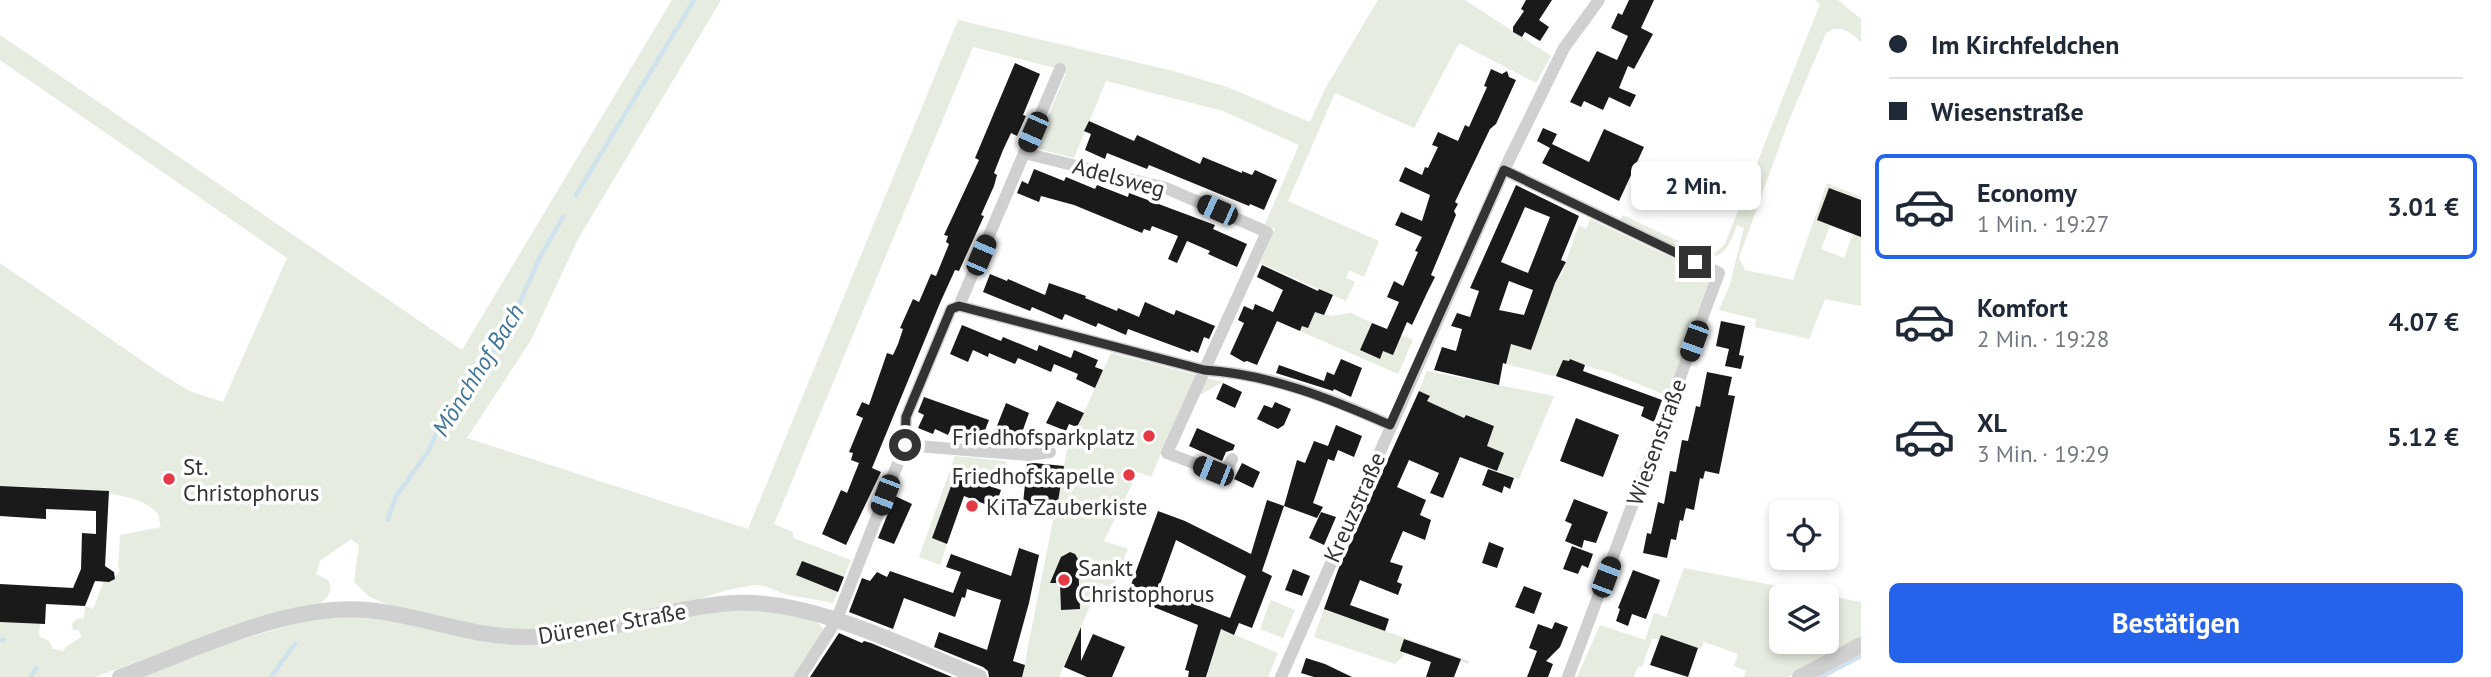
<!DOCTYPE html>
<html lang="de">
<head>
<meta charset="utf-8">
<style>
  :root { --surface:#fff; --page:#f6f6f7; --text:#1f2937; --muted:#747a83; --line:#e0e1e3; --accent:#2563eb }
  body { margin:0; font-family:"PT Sans",sans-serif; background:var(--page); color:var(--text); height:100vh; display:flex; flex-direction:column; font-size:26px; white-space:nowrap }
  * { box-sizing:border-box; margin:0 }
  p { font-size:23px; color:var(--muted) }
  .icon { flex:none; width:38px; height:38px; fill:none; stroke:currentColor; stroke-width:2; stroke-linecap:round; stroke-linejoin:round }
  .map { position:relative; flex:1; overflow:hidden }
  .sheet { display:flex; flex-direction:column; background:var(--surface); width:630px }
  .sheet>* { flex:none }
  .hud { display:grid; align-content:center; height:154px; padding:0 28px; background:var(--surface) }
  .controls { position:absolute; left:1769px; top:500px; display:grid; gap:14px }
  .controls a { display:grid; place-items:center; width:70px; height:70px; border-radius:10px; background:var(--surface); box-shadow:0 4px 10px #0003; font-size:35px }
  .end { position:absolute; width:32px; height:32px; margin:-16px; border:9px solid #333; background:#fff; box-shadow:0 0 0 4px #fff }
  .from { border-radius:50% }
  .bubble { position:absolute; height:49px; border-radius:10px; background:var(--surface); box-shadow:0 4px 10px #0003; font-size:23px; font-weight:600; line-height:49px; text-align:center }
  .car { position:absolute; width:21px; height:42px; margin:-21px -10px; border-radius:9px; box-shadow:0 0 5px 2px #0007; background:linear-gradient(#222 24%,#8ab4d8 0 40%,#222 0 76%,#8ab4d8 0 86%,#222 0) }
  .hud b { display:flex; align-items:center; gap:24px; height:66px; font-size:26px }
  .hud b+b { border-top:2px solid var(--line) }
  .hud i { width:18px; height:18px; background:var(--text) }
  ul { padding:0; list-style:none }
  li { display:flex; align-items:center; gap:21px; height:105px; margin:0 14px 10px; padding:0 14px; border:4px solid transparent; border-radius:10px }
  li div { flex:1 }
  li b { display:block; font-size:26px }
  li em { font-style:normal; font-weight:600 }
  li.current { border-color:var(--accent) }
  li>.icon { width:63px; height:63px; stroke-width:1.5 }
  .primary-button { display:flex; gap:14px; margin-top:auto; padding:14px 28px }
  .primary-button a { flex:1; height:80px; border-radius:10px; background:var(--accent); color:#fff; font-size:28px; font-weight:600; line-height:80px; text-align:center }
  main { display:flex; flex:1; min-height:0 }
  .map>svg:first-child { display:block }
  .green { fill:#e6ecdf; fill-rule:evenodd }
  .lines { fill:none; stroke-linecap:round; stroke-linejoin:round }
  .stream { stroke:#cfe2ee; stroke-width:4.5 }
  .building { fill:#1a1a1a; fill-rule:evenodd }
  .minor { stroke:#d0d0d0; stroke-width:12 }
  .tertiary { stroke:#d0d0d0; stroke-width:16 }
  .route { stroke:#333; stroke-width:9 }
  .poi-dot { fill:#e63946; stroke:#fff; stroke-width:2.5 }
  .labels { text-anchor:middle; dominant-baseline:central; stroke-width:7; stroke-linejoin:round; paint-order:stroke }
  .street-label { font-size:23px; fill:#333; stroke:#fff }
  .poi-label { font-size:23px; fill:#333; stroke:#fff; text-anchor:start }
  .water-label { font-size:24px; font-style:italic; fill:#3f7597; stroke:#fff }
</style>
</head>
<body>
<main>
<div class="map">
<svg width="1861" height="677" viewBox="0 0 1861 677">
  <rect width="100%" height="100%" fill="#fff"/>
  <g class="green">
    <path d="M 672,0 L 721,0 L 578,239 L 531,340 L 467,438 L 748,529 L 958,20 L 1173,71 L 1227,87 L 1310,122 L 1325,89 L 1378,0 L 1465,0 L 1551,56 L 1536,83 L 1459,43 L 1414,128 L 1335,93 L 1288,201 L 1379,241 L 1364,277 L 1349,270 L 1346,278 L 1355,282 L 1346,301 L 1260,263 L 1275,229 L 1265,224 L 1299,145 L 1223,111 L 1106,81 L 1074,158 L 1039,149 L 1038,140 L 1067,71 L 973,47 L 774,524 L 793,532 L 793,538 L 851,560 L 833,603 L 784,594 L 765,586 L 754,585 L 727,590 L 688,603 L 572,627 L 511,630 L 428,616 L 388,605 L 370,597 L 354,582 L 359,545 L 351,539 L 320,561 L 316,574 L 328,580 C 334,590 328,598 319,604 L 229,628 L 95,677 L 0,677 L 0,622 L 40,624 L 39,636 L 49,641 L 53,649 L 63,651 L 67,646 L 81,637 L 79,630 L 73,630 L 72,624 L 77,619 L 84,618 L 85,606 L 93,609 L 104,581 L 115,577 L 120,571 L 118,567 L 120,535 L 161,527 C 160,526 159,517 159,516 C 143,485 32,488 0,486 L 0,263 L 157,371 L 189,391 L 223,402 L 287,258 L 0,60 L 0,35 L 462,350 Z"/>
    <path d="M 1815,0 L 1838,0 L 1861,19 L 1861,42 C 1849,32 1841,23 1826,33 L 1787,125 L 1739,258 L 1745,270 L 1793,280 L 1827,183 L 1861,197 L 1861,306 L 1825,299 L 1809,339 L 1755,327 L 1756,319 L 1719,310 L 1730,284 L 1744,228 L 1737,225 C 1728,247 1727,257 1700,259 L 1620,220 L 1623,215 L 1703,253 L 1716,252 L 1725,244 L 1820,4 ZM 1830,226 L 1853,234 L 1844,258 L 1821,249 Z"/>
    <path d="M 1590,219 L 1704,273 L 1709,284 L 1668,394 L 1665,395 C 1652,390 1605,369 1596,369 L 1570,359 L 1562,378 L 1506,364 L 1511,344 L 1531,350 L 1550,297 L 1556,274 L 1561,276 L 1579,225 L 1586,229 Z"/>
    <path d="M 1309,310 L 1331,316 L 1351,313 L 1372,323 L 1360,350 L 1379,359 L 1383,351 L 1393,354 L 1401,335 L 1413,340 L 1398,374 L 1300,331 Z"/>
    <path d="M 1111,353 L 1223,382 L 1182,405 L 1151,477 L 1138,472 L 1104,541 L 1128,549 L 1112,588 L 1100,583 L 1059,677 L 1022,677 L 1067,450 Z"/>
    <path d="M 1427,371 L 1554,396 L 1519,479 L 1497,471 L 1504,453 L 1487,446 L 1494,425 L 1466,415 L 1464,418 L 1427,401 L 1430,396 L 1419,391 Z"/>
    <path d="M 955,456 L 1006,461 L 1007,471 L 1002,487 L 974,477 L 972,472 L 958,467 L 932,538 L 947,544 L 940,565 L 919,557 Z"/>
    <path d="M 1684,568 L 1861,602 L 1861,638 L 1788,677 L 1744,677 L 1746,671 L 1734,666 L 1738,654 L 1704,642 L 1701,649 L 1662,635 L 1659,640 L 1652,638 L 1642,667 L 1638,666 L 1634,677 L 1577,677 L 1600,625 L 1645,640 L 1654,613 L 1666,617 ZM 1782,597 L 1827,597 L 1827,642 L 1782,642 Z"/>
    <path d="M 1271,600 L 1295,610 L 1283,638 L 1260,629 Z"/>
    <path d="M 1324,609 L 1469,661 L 1468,664 L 1460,661 L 1460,658 L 1442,652 L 1436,667 L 1431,665 L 1428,657 L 1422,652 L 1424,646 L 1405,639 L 1400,651 L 1406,653 L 1395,664 L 1314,637 Z"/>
    <path d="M 767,610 C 783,614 816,614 824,630 L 794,677 L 140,677 L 230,643 L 310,619 L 354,616 L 397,621 L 473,639 L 516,644 L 716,611 Z"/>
    <path d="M 1221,629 L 1278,653 L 1268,677 L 1207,677 Z"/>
  </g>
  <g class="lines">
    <g class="stream">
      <path d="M 576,195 L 694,0"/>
      <path d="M 388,519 L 396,496 L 428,452 L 446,412 L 456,399 L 481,373 L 512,320 L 540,257 L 563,217"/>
      <path d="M 0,640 L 4,640"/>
      <path d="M 31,677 L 36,668"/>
      <path d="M 271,677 L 295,644"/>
      <path d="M 1821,677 L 1861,656"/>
    </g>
  </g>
  <g class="building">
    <path d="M 1526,0 L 1552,0 L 1539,20 L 1549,27 L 1540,41 L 1525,32 L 1522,37 L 1513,32 L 1513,27 L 1524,11 L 1521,9 Z"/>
    <path d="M 1629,0 L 1654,0 L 1641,28 L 1653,34 L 1634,69 L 1628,66 L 1619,88 L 1636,95 L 1630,107 L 1609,97 L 1603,110 L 1584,101 L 1581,107 L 1570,102 L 1597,51 L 1617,60 L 1628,36 L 1611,28 L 1618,13 L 1622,15 Z"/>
    <path d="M 1015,63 L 1040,74 L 1023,115 L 1026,116 L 1017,136 L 1011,133 L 1003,150 L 994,173 L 997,175 L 994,186 L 981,215 L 984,216 L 959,271 L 955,270 L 940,303 L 872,468 L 881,472 L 846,545 L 822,534 L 841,490 L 847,493 L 859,463 L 851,460 L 853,453 L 849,452 L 863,418 L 856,415 L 862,402 L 869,405 L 887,353 L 893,355 L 898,344 L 903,329 L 900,328 L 913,299 L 919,302 L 931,274 L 936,276 L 949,244 L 946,242 L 948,236 L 944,235 L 979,160 L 975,158 Z"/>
    <path d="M 1491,69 L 1502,74 L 1507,71 L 1509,77 L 1516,80 L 1496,124 L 1490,129 L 1455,202 L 1458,204 L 1454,211 L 1456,215 L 1431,275 L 1435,277 L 1427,293 L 1412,325 L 1407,322 L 1393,355 L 1383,351 L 1380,359 L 1360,350 L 1372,323 L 1387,329 L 1399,302 L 1387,297 L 1394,281 L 1403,286 L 1418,252 L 1415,251 L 1422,237 L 1395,225 L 1401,212 L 1422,221 L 1430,195 L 1399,181 L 1405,167 L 1422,175 L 1425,167 L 1428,168 L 1438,147 L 1432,145 L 1438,132 L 1458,141 L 1465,125 L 1469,127 L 1487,87 L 1484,86 Z"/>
    <path d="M 1089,121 L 1134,141 L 1137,135 L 1200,164 L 1203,157 L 1242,173 L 1242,171 L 1252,175 L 1255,170 L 1277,180 L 1264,210 L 1250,204 L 1249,206 L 1149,165 L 1147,169 L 1107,153 L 1105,159 L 1085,150 L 1091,134 L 1084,131 Z"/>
    <path d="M 1543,128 L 1557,134 L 1552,144 L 1589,162 L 1604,129 L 1644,147 L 1619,201 L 1542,163 L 1550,148 L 1537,141 Z"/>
    <path d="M 1034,169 L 1064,181 L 1066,177 L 1095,189 L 1097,185 L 1128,197 L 1129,193 L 1215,225 L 1213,229 L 1247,244 L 1237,267 L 1208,254 L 1210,251 L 1187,241 L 1177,263 L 1168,259 L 1178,236 L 1152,226 L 1150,231 L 1144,229 L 1142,233 L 1074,205 L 1041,196 L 1039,202 L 1017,193 L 1022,181 L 1028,184 Z"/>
    <path d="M 1516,185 L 1579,216 L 1561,260 L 1566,262 L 1555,283 L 1531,350 L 1511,344 L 1506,364 L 1503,363 L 1499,385 L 1434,370 L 1442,347 L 1456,351 L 1462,329 L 1451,326 L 1457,313 L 1470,317 L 1479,291 L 1470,288 ZM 1525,207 L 1550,217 L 1528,273 L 1501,262 ZM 1509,281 L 1533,290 L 1524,315 L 1499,310 Z"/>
    <path d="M 1829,188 L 1861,200 L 1861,237 L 1817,220 Z"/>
    <path d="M 1262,265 L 1318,291 L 1319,289 L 1333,295 L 1324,315 L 1315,312 L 1308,328 L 1302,326 L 1300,331 L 1277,321 L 1257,365 L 1247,361 L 1244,362 L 1230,354 L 1244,323 L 1238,320 L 1244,306 L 1253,310 L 1255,304 L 1273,312 L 1283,290 L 1257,277 Z"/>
    <path d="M 990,274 L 1007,281 L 1008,279 L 1045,295 L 1049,283 L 1086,296 L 1085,298 L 1117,311 L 1118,308 L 1139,317 L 1145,302 L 1174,315 L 1176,310 L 1215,326 L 1209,339 L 1204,337 L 1198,353 L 1191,350 L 1190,352 L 1128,329 L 1126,335 L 1098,323 L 1096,327 L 1065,314 L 1062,320 L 1032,307 L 1030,311 L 983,292 Z"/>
    <path d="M 1721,321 L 1745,326 L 1739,355 L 1744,356 L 1741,369 L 1725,366 L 1729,349 L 1716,346 Z"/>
    <path d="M 962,325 L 1001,341 L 1003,337 L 1037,351 L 1039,345 L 1071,358 L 1074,350 L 1098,360 L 1095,367 L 1103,370 L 1095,388 L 1076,379 L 1078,374 L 1054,364 L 1051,372 L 1018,358 L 1015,364 L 989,353 L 988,357 L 973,350 L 968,362 L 950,354 Z"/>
    <path d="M 1341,359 L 1362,368 L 1351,397 L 1334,389 L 1333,391 L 1276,373 L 1279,365 L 1324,381 L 1327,372 L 1334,375 Z"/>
    <path d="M 1570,359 L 1585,365 L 1583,371 L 1662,400 L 1654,422 L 1641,416 L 1644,407 L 1556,376 L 1563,360 L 1569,361 Z"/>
    <path d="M 1707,372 L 1732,377 L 1728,395 L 1735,396 L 1719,474 L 1705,471 L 1703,479 L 1700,478 L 1694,510 L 1686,508 L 1683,521 L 1680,520 L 1676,540 L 1671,539 L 1667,558 L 1643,553 L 1647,533 L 1651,534 L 1658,502 L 1664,504 L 1670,471 L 1676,472 L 1682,440 L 1688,441 L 1696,406 L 1700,407 Z"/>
    <path d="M 1223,383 L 1242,392 L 1235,408 L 1216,399 Z"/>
    <path d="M 1419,391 L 1430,396 L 1427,401 L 1464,418 L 1466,415 L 1494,426 L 1487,446 L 1504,453 L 1497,471 L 1460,457 L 1443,498 L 1430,493 L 1439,473 L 1409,460 L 1397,487 L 1426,500 L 1420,515 L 1431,520 L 1425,540 L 1403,531 L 1390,562 L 1403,566 L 1397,582 L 1402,584 L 1398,595 L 1360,580 L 1350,605 L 1389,619 L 1385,631 L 1324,609 L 1338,570 Z"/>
    <path d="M 924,397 L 989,420 L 982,438 L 952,426 L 948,435 L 935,429 L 933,434 L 918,428 L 924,415 L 918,412 Z"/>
    <path d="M 1057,401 L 1084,413 L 1077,427 L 1069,424 L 1066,431 L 1046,423 Z"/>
    <path d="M 1275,402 L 1291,409 L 1284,425 L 1278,429 L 1257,419 L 1264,405 L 1272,408 Z"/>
    <path d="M 1006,403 L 1029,413 L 1019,441 L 995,431 Z"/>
    <path d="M 1576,418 L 1619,435 L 1603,477 L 1560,461 Z"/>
    <path d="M 1336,425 L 1362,436 L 1354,457 L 1338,450 L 1334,461 L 1328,459 L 1313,503 L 1323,507 L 1317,518 L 1284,506 L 1297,460 L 1305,463 L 1314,441 L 1328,446 Z"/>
    <path d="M 1197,428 L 1235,445 L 1233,450 L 1226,452 L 1222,461 L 1189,446 Z"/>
    <path d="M 1034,463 L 1064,466 L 1057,507 L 1023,504 L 1027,464 Z"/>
    <path d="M 1242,463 L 1260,472 L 1253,488 L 1234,479 Z"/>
    <path d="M 958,467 L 972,472 L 970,479 L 1001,490 L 995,508 L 964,496 L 947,544 L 932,538 Z"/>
    <path d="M 1488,469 L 1514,478 L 1510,489 L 1504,486 L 1502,493 L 1482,485 Z"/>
    <path d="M 0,486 L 109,491 L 105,566 L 114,572 L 115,579 L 109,582 L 95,581 L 85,606 L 46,604 L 45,624 L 0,622 L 0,584 L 73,588 L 81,569 L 82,533 L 96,534 L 96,511 L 46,509 L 46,519 L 0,516 Z"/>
    <path d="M 895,496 L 912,504 L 894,544 L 878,538 Z"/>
    <path d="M 1574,499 L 1608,512 L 1596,543 L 1584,540 L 1582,548 L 1565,541 L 1572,524 L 1565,521 Z"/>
    <path d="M 1267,500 L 1284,506 L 1262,571 L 1272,576 L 1252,628 L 1239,623 L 1234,635 L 1221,629 L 1206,677 L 1188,677 L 1189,671 L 1185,670 L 1198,625 L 1151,606 L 1152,603 L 1128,593 L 1158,511 L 1185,521 L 1251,554 ZM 1176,540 L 1246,576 L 1230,618 L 1158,590 Z"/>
    <path d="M 1321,512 L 1336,517 L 1324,545 L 1309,538 Z"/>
    <path d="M 1489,542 L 1504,548 L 1497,568 L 1482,563 Z"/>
    <path d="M 1572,546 L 1593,554 L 1588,568 L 1582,565 L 1578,574 L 1563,569 Z"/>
    <path d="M 1019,548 L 1039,555 L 1029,603 L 1013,661 L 1025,665 L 1022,677 L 989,677 L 988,671 L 983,667 L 934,647 L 939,632 L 987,650 L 1001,600 L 967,589 L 965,598 L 962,597 L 955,617 L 904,598 L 893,629 L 849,612 L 862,578 L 870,581 L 877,572 L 887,577 L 890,571 L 953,593 L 961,572 L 946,567 L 951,554 L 1011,576 Z"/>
    <path d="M 1070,552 L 1075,554 L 1078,559 L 1080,609 L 1061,610 L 1060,583 L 1050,583 L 1061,557 Z"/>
    <path d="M 802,561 L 844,577 L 838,592 L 796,575 Z"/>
    <path d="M 1293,569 L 1310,576 L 1302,596 L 1285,590 Z"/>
    <path d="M 1633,570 L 1660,580 L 1646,619 L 1632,614 L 1628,626 L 1616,621 L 1620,609 L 1618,608 Z"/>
    <path d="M 1524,586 L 1542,593 L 1534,614 L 1515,607 Z"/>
    <path d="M 1555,622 L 1568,627 L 1560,647 L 1546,661 L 1553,664 L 1548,677 L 1527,677 L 1537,651 L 1529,648 L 1538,624 L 1552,629 Z"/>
    <path d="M 1081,627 L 1081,661 L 1093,634 L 1125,647 L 1112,677 L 1087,677 L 1064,667 Z"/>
    <path d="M 839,633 L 862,643 L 864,641 L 871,643 L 952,677 L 810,677 Z"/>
    <path d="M 1661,635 L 1698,648 L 1688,677 L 1650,665 Z"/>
    <path d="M 1404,639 L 1461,659 L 1454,677 L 1426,677 L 1431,662 L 1400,651 Z"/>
    <path d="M 1306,658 L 1325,664 L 1352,677 L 1314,677 L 1301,673 Z"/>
  </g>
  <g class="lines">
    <g class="minor">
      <path d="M 1024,153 L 1166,188 L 1267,232 L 1167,453 L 1225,475 L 1232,459"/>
      <path d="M 1504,170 L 1719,273 L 1568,677"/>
      <path d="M 959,306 L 1060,69"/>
      <path d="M 905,445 L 906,417 L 951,309 L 959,306 L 1204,370 C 1269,374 1331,398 1390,425"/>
      <path d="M 800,677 L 836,621 L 905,445 L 1028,455 L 1050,452"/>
      <path d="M 1281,677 L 1504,170 L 1564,48 L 1599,0"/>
    </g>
    <g class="tertiary">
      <path d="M 120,677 C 196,650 286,603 368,610 C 421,615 470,637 524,637 C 595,638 662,608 732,603 C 810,598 908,648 979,677"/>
      <path d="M 1800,677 L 1861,645"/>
    </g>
  </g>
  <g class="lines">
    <path class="route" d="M 905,445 L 906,417 L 951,309 L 959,306 L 1204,370 C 1269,374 1331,399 1390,425 L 1504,170 L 1695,262"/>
  </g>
  <g class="poi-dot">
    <circle cx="1149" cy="436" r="7"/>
    <circle cx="1129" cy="475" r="7"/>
    <circle cx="169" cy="479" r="7"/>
    <circle cx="972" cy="506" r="7"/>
    <circle cx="1064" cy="580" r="7"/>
  </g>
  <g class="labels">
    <g class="street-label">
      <text transform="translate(1119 177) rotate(15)">Adelsweg</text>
      <text transform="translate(1656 442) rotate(-70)">Wiesenstraße</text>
      <text transform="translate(1354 507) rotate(-66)">Kreuzstraße</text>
      <text transform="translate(612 623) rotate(-10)">Dürener Straße</text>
    </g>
    <g class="poi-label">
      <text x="1135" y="436" text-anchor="end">Friedhofsparkplatz</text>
      <text x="183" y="466">St.<tspan x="183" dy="26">Christophorus</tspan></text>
      <text x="1115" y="475" text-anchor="end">Friedhofskapelle</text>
      <text x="986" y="506">KiTa Zauberkiste</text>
      <text x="1078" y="567">Sankt<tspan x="1078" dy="26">Christophorus</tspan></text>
    </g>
    <g class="water-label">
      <text transform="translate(478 370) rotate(-58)">Mönchhof Bach</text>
    </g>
  </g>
</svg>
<div class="controls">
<a><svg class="icon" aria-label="locate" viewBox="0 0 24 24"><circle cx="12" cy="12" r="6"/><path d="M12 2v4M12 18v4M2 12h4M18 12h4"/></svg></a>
<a><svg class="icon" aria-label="layers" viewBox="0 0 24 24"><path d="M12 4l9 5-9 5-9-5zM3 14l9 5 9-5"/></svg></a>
</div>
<i class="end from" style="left:905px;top:445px"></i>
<i class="end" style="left:1695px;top:262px"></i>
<div class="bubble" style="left:1631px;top:161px;width:130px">2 Min.</div>
<i class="car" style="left:1033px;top:132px;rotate:204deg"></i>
<i class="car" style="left:1217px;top:210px;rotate:294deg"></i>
<i class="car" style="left:981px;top:255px;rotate:23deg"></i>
<i class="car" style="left:1694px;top:341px;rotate:200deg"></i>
<i class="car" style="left:1213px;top:471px;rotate:292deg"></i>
<i class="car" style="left:885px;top:495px;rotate:201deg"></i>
<i class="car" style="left:1606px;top:577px;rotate:21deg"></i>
</div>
<section class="sheet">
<div class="hud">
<b><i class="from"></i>Im Kirchfeldchen</b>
<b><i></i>Wiesenstraße</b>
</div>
<ul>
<li class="current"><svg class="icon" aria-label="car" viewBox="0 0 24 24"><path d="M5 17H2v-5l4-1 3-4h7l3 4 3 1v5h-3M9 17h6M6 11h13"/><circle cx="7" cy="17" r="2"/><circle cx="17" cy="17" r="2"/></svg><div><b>Economy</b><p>1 Min. · 19:27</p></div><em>3.01 €</em></li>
<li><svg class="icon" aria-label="car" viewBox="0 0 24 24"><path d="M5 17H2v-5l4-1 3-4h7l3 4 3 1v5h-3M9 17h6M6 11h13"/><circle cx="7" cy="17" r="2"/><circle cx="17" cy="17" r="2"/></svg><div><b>Komfort</b><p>2 Min. · 19:28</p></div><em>4.07 €</em></li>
<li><svg class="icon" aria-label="car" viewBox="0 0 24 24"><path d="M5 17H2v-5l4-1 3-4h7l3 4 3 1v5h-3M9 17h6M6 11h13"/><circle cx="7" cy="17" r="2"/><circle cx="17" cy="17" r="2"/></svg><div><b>XL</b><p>3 Min. · 19:29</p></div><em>5.12 €</em></li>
</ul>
<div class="primary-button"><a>Bestätigen</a></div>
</section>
</main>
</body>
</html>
